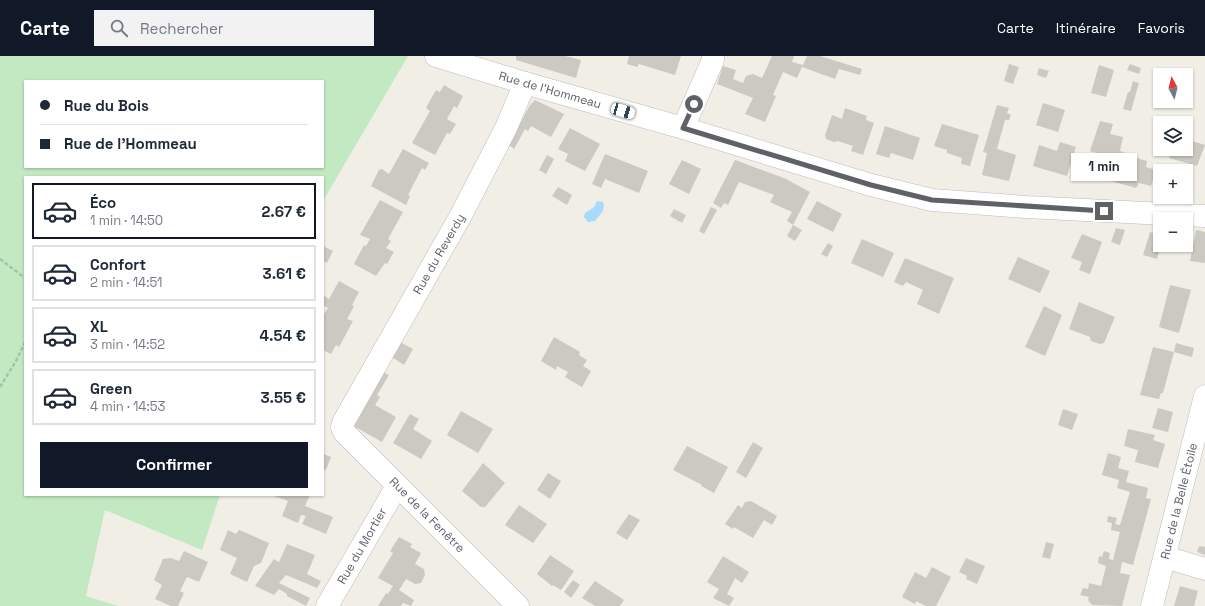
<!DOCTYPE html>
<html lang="fr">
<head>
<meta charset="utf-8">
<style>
  :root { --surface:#fff; --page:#f2f2f3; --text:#1f2937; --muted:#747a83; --line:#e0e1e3; --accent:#111827 }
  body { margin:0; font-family:"Space Grotesk",sans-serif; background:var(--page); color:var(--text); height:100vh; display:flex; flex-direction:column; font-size:15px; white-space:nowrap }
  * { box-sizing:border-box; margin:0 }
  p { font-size:13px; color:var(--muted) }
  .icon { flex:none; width:22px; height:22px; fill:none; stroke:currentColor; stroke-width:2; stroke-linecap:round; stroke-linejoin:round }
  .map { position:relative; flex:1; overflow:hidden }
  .details { position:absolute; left:24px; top:120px; width:300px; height:320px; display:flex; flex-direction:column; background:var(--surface); border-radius:0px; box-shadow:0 1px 3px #0004 }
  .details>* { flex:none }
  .guide { position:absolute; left:24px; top:24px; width:300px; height:88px; border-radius:0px; box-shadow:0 1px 3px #0004; display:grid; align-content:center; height:88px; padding:0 16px; background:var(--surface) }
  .needle { width:26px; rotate:353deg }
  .buttons { position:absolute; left:1153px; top:12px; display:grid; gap:8px }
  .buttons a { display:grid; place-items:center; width:40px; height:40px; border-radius:0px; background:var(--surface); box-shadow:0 1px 3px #0004; font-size:20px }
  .end { position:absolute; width:18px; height:18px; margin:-9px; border:5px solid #5e6267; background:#fff; box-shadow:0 0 0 2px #fff }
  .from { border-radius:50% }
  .bubble { position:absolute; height:28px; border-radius:0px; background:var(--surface); box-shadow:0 1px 3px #0004; font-size:13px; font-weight:800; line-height:28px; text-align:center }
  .car { position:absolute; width:12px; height:24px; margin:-12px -6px; border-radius:5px; box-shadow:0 0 3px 1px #0007; background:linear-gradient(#fff 24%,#345 0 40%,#fff 0 76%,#345 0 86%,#fff 0) }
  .guide b { display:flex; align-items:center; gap:14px; height:38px; font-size:15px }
  .guide b+b { border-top:1px solid var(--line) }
  .guide i { width:10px; height:10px; background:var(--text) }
  ul { padding:7px 0 0; list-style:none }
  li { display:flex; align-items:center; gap:12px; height:56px; margin:0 8px 6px; padding:0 8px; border:2px solid var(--line); border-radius:0px }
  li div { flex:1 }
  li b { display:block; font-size:15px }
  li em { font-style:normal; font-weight:800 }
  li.active { border-color:var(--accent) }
  li>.icon { width:36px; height:36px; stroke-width:1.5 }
  .cta { display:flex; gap:8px; margin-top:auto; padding:8px 16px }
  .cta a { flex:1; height:46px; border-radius:0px; background:var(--accent); color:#fff; font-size:16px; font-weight:800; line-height:46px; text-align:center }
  header { display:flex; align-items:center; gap:24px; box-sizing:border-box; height:56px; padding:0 20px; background:var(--accent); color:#fff }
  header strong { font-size:19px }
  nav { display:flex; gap:22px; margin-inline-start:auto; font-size:14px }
  .search { width:280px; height:36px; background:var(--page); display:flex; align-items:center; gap:10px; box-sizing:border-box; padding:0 14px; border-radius:0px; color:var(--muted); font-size:15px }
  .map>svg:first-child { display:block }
  .green { fill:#c3e9c2; fill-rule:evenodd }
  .water { fill:#a8daff }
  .building { fill:#ccc9c3 }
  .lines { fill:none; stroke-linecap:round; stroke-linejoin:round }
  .minor-casing { stroke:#b9bcc0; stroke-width:23 }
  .path { stroke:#9bcaa8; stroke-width:2.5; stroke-dasharray:4 2; stroke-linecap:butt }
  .minor { stroke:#fff; stroke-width:22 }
  .route { stroke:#5e6267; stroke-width:5 }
  .labels { text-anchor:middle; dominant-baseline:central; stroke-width:3; stroke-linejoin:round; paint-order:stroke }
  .street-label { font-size:12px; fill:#5e6267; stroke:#fff }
</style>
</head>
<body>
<header>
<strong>Carte</strong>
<div class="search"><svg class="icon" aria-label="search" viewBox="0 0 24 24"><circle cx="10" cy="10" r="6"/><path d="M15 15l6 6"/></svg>Rechercher</div>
<nav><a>Carte</a><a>Itinéraire</a><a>Favoris</a></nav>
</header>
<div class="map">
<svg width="1205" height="550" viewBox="0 0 1205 550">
  <rect width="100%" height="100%" fill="#f1eee6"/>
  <path class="green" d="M 0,0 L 408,0 L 323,145 L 323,121 L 25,121 L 25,439 L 220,439 L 202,494 L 105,454 L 86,540 L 118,550 L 0,550 ZM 25,25 L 323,25 L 323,111 L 25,111 Z"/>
  <path class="water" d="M 597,145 L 603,146 L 604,149 L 603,155 L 595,165 L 588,166 L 584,161 L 585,157 L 594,151 Z"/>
  <g class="building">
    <path d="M 516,0 L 565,0 L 581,4 L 576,22 L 516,4 Z"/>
    <path d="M 629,0 L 681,0 L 675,19 L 639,8 L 637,11 L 627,8 Z"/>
    <path d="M 772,0 L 794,0 L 792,6 L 803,9 L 807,0 L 820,0 L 862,13 L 860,19 L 839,13 L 835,23 L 802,11 L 797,22 L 783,16 L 773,39 L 776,40 L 765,66 L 745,58 L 753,42 L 717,28 L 723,10 L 736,14 L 733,23 L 743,27 L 746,20 L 753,18 L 762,22 Z"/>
    <path d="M 1009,8 L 1019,11 L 1013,28 L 1004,25 Z"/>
    <path d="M 1130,8 L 1141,12 L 1139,18 L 1127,14 Z"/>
    <path d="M 1099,9 L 1114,14 L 1106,41 L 1091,37 Z"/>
    <path d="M 1039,12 L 1049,15 L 1046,22 L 1037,19 Z"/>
    <path d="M 1133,25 L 1139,27 L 1131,55 L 1123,53 L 1128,36 L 1130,36 Z"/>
    <path d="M 444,29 L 463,40 L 457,52 L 454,50 L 447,63 L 456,68 L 450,78 L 447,77 L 435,99 L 412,87 L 430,55 L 426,52 L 436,34 L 440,36 Z"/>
    <path d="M 535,44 L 564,58 L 551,81 L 531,70 L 528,75 L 525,73 L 514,93 L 509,89 L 530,49 Z"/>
    <path d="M 1043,47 L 1065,54 L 1058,76 L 1036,69 Z"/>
    <path d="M 997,49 L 1009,52 L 1007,57 L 1011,59 L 1009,64 L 1005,64 L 997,93 L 1016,99 L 1009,125 L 982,119 L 987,97 L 983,96 Z"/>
    <path d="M 845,52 L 867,60 L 866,64 L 874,67 L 863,99 L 851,95 L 853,90 L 838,85 L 834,86 L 826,83 L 825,79 L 832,59 L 842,63 Z"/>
    <path d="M 1100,65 L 1113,68 L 1110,78 L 1123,81 L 1120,95 L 1126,97 L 1126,99 L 1147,105 L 1146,111 L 1156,114 L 1151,130 L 1139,127 L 1136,132 L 1111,125 L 1117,103 L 1090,95 Z"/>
    <path d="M 942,68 L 979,79 L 970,110 L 961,108 L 962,102 L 947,97 L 947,94 L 934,90 Z"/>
    <path d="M 885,70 L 920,82 L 913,104 L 891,97 L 889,102 L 876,98 Z"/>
    <path d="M 570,72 L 600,88 L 585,115 L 565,105 L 568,98 L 558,93 Z"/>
    <path d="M 1186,83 L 1205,89 L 1197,110 L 1169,102 L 1172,93 L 1186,93 Z"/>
    <path d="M 1060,86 L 1076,91 L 1067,120 L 1033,110 L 1039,89 L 1057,95 Z"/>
    <path d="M 403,93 L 429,107 L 425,114 L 422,112 L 408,139 L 410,140 L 406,149 L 371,130 L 379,114 L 382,113 L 389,118 Z"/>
    <path d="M 605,98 L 648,115 L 639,137 L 605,123 L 601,132 L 592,128 Z"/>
    <path d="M 547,99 L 554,103 L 546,118 L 539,114 Z"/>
    <path d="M 682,104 L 701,113 L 689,138 L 669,128 Z"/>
    <path d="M 735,104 L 784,122 L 810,136 L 793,169 L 787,165 L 792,156 L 770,146 L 774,139 L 739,126 L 728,149 L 724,147 L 721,152 L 713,147 Z"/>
    <path d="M 558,131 L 572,139 L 567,149 L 552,140 Z"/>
    <path d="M 380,144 L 403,156 L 388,183 L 391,185 L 386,192 L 394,196 L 387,208 L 385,207 L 376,220 L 354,208 L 364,189 L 366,190 L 370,183 L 360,179 Z"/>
    <path d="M 817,145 L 842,158 L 833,176 L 807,163 Z"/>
    <path d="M 711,151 L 717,154 L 704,178 L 699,175 Z"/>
    <path d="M 674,153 L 686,159 L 682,167 L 670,160 Z"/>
    <path d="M 793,169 L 802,174 L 795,185 L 787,180 Z"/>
    <path d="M 1116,172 L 1125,174 L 1120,189 L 1111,186 Z"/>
    <path d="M 1196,174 L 1205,176 L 1205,207 L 1190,205 Z"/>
    <path d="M 1150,176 L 1160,179 L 1161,189 L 1157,203 L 1143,199 Z"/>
    <path d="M 1082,178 L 1102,186 L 1090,218 L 1079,214 L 1082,206 L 1071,202 Z"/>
    <path d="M 862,183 L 894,197 L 883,221 L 851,207 Z"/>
    <path d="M 828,187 L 833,190 L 827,201 L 821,198 Z"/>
    <path d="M 323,190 L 333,195 L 327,207 L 323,205 Z"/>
    <path d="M 1018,201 L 1050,215 L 1040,237 L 1008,223 Z"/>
    <path d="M 905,202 L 954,222 L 939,258 L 917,248 L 923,234 L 906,226 L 903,230 L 894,226 Z"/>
    <path d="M 339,225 L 359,236 L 352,249 L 354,250 L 347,263 L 353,265 L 339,291 L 336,289 L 331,298 L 323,294 L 323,260 L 328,252 L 323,249 L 323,239 L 329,243 Z"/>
    <path d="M 1170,229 L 1191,234 L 1179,277 L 1159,271 Z"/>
    <path d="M 1079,246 L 1115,261 L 1104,287 L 1100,288 L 1091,285 L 1090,281 L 1069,273 Z"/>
    <path d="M 1044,250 L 1062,259 L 1045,300 L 1025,291 Z"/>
    <path d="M 554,281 L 580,296 L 579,299 L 587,304 L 583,310 L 591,315 L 582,331 L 565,321 L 568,316 L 557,310 L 556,314 L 541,305 Z"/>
    <path d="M 400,286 L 413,293 L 404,309 L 392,301 Z"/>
    <path d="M 1176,287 L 1194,292 L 1192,301 L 1174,296 Z"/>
    <path d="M 1153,291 L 1174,296 L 1163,337 L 1161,337 L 1159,343 L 1140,339 Z"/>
    <path d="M 383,316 L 389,319 L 377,339 L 380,341 L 375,349 L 396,361 L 382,386 L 352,369 Z"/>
    <path d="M 1158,352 L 1173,356 L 1168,376 L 1152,372 Z"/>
    <path d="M 1063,353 L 1078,358 L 1072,374 L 1058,369 Z"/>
    <path d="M 461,355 L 493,373 L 478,397 L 447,379 Z"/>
    <path d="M 410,358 L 419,363 L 413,373 L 432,385 L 421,403 L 393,387 Z"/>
    <path d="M 1128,373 L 1155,379 L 1153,384 L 1165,388 L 1158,412 L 1135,406 L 1138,394 L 1124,390 Z"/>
    <path d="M 753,386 L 763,392 L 746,422 L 736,416 Z"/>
    <path d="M 687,390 L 728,411 L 714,437 L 701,430 L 702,429 L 673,414 Z"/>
    <path d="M 1108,397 L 1121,401 L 1118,412 L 1129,415 L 1126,426 L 1148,432 L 1146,442 L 1151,443 L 1133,509 L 1122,506 L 1120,517 L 1130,519 L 1122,550 L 1092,549 L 1088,544 L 1089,541 L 1080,539 L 1083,532 L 1088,533 L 1089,527 L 1101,530 L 1106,510 L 1098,507 L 1099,500 L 1102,501 L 1104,495 L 1110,497 L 1109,503 L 1113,504 L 1120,476 L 1111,474 L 1112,467 L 1107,466 L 1108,460 L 1117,462 L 1115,468 L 1120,469 L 1130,436 L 1117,432 L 1119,424 L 1102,419 Z"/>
    <path d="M 323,398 L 331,401 L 326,414 L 323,413 Z"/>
    <path d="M 483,407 L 505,427 L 485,451 L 481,451 L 462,435 Z"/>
    <path d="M 548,417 L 561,425 L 550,443 L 537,434 Z"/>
    <path d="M 271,439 L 310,439 L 305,450 L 333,461 L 326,478 L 302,468 L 306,460 L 301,459 L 298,467 L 282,460 L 288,445 Z"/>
    <path d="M 751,445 L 777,460 L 772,469 L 764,464 L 753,482 L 734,471 L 733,473 L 725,468 L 738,449 L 742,452 L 745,446 Z"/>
    <path d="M 519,449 L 547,468 L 533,487 L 505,469 Z"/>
    <path d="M 629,458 L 640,464 L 627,484 L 616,477 Z"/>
    <path d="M 228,474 L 236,478 L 239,474 L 269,487 L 261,507 L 254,510 L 247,526 L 230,518 L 237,502 L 220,494 Z"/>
    <path d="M 399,481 L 412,488 L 410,491 L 421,497 L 415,508 L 424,513 L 425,519 L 421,527 L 415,528 L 406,523 L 399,534 L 414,544 L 411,550 L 403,547 L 401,550 L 378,550 L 386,537 L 388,538 L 393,530 L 378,522 L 393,497 L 390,495 Z"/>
    <path d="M 1046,486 L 1054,488 L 1050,503 L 1042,501 Z"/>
    <path d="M 287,488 L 315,499 L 307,518 L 321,525 L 317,532 L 286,519 L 279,527 L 310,542 L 306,550 L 287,540 L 287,538 L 279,533 L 274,539 L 255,530 L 274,503 L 279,506 Z"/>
    <path d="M 1199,490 L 1205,491 L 1205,499 L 1197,496 Z"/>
    <path d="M 184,495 L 208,506 L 199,526 L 187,521 L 180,535 L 184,537 L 178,550 L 171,550 L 155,543 L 162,529 L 154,524 L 163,503 L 171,502 L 179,505 Z"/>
    <path d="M 550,499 L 574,515 L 561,534 L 553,529 L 552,530 L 537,518 Z"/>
    <path d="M 723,500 L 749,516 L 742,527 L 735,522 L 727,538 L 734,542 L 729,550 L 713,542 L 719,533 L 707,526 Z"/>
    <path d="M 966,502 L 985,510 L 977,528 L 966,523 L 967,520 L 959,516 Z"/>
    <path d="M 932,511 L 951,521 L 936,550 L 926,550 L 916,545 L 915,548 L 902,541 L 915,516 L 926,522 Z"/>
    <path d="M 573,524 L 580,529 L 571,542 L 564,536 Z"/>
    <path d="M 595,525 L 624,544 L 620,550 L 595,550 L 582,542 Z"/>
    <path d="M 1180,530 L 1198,535 L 1194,550 L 1174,550 Z"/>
  </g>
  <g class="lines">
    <defs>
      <g id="minor">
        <path d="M 436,0 L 525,27 L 683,72 L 871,129 L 932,144 L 1026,151 L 1205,160"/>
        <path d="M 683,72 L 713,4 L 713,0"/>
        <path d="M 1165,501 L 1205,513"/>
        <path d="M 327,550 L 397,430"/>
        <path d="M 518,550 L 344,376 L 342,371 L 344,365 L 460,161 L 506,72 L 525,27"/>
        <path d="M 1152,550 L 1205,340"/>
      </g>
    </defs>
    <use href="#minor" class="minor-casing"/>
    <g class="path">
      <path d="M 0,203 L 25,222"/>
      <path d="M 0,331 L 16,305 L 25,286"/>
    </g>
    <use href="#minor" class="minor"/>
  </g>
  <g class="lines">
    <path class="route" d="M 694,48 L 683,72 L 871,129 L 932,144 L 1104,155"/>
  </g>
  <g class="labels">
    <g class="street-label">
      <text transform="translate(550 34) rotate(16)">Rue de l'Hommeau</text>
      <text transform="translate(439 198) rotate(-60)">Rue du Reverdy</text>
      <text transform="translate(1179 445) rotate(-76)">Rue de la Belle Étoile</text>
      <text transform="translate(427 459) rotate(45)">Rue de la Fenêtre</text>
      <text transform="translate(362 490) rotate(-60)">Rue du Mortier</text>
    </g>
  </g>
</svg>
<div class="buttons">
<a><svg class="needle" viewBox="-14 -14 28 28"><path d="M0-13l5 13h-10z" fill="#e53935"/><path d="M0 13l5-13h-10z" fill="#747a83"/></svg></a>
<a><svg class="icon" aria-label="layers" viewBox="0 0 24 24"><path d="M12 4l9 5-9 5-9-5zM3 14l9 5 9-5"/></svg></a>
<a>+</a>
<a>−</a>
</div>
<i class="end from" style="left:694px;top:48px"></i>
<i class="end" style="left:1104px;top:155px"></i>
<div class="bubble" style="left:1071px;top:97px;width:66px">1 min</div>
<i class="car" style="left:623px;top:55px;rotate:106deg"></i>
<div class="guide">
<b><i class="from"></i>Rue du Bois</b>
<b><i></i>Rue de l'Hommeau</b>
</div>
<section class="details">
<ul>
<li class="active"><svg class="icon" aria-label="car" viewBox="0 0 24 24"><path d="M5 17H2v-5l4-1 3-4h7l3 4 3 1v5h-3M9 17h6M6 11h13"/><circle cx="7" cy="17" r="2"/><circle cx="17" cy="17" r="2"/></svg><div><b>Éco</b><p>1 min · 14:50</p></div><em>2.67 €</em></li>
<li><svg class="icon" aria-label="car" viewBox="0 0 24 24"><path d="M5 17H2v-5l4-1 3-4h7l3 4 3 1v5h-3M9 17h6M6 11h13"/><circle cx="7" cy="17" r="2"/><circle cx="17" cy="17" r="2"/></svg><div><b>Confort</b><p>2 min · 14:51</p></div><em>3.61 €</em></li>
<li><svg class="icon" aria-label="car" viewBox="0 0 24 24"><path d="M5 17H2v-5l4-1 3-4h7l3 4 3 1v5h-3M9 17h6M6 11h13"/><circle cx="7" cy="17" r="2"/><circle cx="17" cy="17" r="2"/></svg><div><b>XL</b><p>3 min · 14:52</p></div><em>4.54 €</em></li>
<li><svg class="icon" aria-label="car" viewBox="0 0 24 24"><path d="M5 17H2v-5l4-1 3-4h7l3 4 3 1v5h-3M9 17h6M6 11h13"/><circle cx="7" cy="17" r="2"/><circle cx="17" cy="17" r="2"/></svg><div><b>Green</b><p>4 min · 14:53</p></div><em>3.55 €</em></li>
</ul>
<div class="cta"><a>Confirmer</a></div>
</section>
</div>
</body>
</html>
